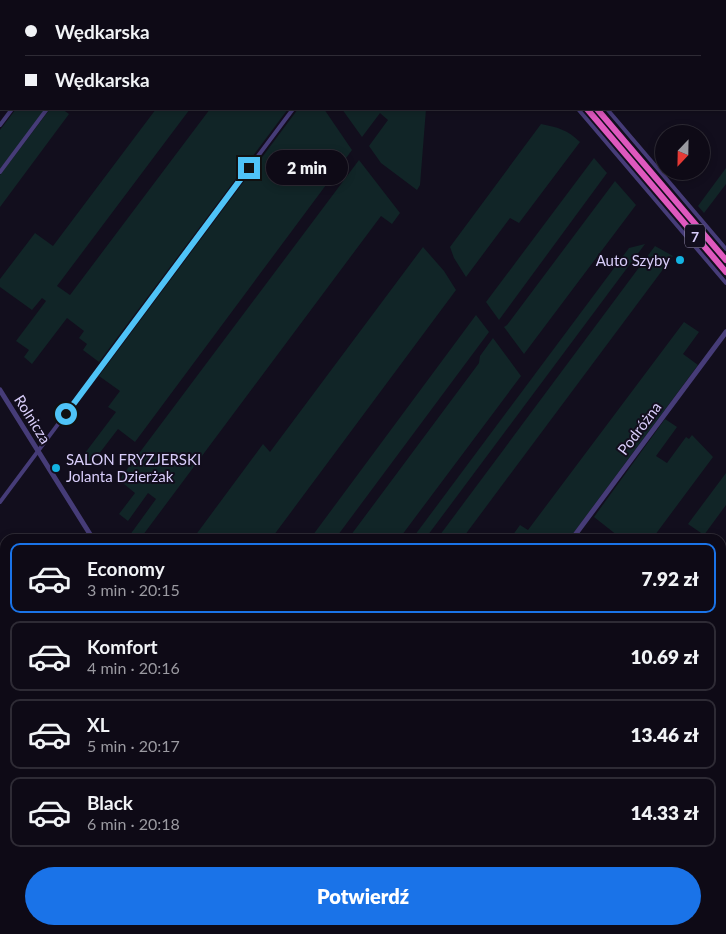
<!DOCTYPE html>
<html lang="pl">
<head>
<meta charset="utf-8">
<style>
  :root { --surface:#0e0a16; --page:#17131f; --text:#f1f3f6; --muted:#9b9aa1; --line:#2e2b35; --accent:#1a73e8 }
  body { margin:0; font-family:Lato,sans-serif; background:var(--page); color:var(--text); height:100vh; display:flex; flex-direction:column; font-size:19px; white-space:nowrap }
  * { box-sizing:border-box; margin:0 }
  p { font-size:16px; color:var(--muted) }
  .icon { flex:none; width:28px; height:28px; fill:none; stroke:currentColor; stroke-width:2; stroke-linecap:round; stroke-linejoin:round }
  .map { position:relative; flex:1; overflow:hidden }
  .details { position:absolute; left:0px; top:534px; width:726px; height:401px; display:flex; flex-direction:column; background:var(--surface); border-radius:15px 15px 0 0; box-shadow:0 2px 8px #0003,0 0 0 1px var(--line) }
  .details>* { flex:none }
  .banner { position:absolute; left:0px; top:0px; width:726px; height:110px; box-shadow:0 2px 8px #0003,0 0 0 1px var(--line); display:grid; align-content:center; height:110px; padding:0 25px; background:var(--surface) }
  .needle { width:32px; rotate:202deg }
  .buttons { position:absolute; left:655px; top:125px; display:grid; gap:10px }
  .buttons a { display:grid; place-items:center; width:55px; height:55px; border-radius:50%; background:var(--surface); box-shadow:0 2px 8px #0003,0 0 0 1px var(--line); font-size:25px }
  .end { position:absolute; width:22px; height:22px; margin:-11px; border:6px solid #4fc3f7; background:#111; box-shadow:0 0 0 2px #111 }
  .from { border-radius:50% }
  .bubble { position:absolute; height:35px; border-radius:18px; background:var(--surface); box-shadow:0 2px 8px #0003,0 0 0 1px var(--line); font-size:16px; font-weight:800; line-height:35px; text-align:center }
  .banner b { display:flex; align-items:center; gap:18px; height:48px; font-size:19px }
  .banner b+b { border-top:1px solid var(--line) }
  .banner i { width:12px; height:12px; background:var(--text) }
  ul { padding:9px 0 0; list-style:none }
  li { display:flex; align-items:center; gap:15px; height:70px; margin:0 10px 8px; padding:0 15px; border:2px solid var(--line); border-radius:10px }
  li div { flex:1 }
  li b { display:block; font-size:19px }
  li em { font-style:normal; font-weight:800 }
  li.selected { border-color:var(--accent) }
  li>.icon { width:45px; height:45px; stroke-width:1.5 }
  .primary-button { display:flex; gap:10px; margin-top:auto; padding:10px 25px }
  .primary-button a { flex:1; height:58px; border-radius:30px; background:var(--accent); color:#fff; font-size:20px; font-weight:800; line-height:58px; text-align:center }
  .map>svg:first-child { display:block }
  .green { fill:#112527 }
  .water { fill:#0d1737 }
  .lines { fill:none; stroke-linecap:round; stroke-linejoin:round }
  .minor { stroke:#463c78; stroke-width:4 }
  .tertiary { stroke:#463c78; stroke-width:5 }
  .trunk { stroke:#df58be; stroke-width:6 }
  .route { stroke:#4fc3f7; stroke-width:6 }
  .poi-dot { fill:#13b3e2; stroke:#120e1d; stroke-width:2 }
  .labels { text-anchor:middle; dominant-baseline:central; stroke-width:4; stroke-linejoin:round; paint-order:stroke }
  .shield { fill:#120e1d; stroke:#9d94b8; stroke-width:1 }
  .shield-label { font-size:14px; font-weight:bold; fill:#d9cefb }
  .poi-label { font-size:15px; fill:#d9cefb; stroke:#120e1d; text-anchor:end }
  .street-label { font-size:15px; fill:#d9cefb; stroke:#120e1d }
</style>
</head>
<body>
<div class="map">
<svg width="726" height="934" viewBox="0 0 726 934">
  <rect width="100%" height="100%" fill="#120e1d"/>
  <g class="green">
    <path d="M 16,109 L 45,109 L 0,169 L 0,130 Z"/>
    <path d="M 50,109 L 62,109 L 69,114 L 0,207 L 0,175 Z"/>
    <path d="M 156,109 L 190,109 L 57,286 L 70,295 L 210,109 L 288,109 L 99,362 L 83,350 L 87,344 L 79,338 L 84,331 L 67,318 L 32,364 L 24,357 L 29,350 L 16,341 L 46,301 L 42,298 L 32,310 L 0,287 L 0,279 L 35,233 L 53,246 Z"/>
    <path d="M 298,109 L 324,109 L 352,150 L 135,442 L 118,429 L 92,463 L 82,457 L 116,412 L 108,407 L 120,391 L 99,376 Z"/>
    <path d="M 342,109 L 426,109 L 420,185 L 417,190 L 381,163 L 369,146 L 388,120 L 380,113 L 362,137 Z"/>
    <path d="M 541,124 C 557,127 568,130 580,142 L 519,223 L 510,218 L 466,277 L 454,258 L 450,247 Z"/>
    <path d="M 594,158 L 607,173 L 499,320 L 486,302 Z"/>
    <path d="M 359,160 L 400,213 L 392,224 L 381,216 L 140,539 L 127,539 L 156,499 L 148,493 L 128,521 L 119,514 L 135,493 L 119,480 Z"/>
    <path d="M 726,168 L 726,184 L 704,213 L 698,206 Z"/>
    <path d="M 615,181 L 636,205 L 524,354 L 504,327 L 507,325 Z"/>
    <path d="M 645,244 L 425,539 L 412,539 L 629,248 Z"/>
    <path d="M 655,246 L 673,256 L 462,539 L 437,539 Z"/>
    <path d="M 423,247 L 444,271 L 456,290 L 271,539 L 199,539 L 195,536 L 263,444 L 270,452 Z"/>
    <path d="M 476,315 L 489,332 L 335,539 L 310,539 Z"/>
    <path d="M 684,322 L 699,332 L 683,354 L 698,365 L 569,539 L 510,539 L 520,525 L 528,530 Z"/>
    <path d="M 493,338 L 521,376 L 399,539 L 348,539 L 479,363 L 480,356 Z"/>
    <path d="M 665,419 L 677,427 L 656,456 L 667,463 L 686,437 L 689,439 L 692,435 L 713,457 L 652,539 L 622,539 L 594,517 Z"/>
    <path d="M 726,473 L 726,505 L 704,535 L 688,524 Z"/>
    <path d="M 726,543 L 726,611 L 721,617 L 721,550 Z"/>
  </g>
  <g class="water">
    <path d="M 0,621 L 5,626 L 5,754 L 0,750 Z"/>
    <path d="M 139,930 L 278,930 L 277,934 L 141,934 Z"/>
  </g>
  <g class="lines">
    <g class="minor">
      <path d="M 0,0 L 1,0"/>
      <path d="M 485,0 L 486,1"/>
      <path d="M 514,0 L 515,1"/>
      <path d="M 37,1 L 38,0"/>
      <path d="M 93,1 L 94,0"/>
      <path d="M 126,1 L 127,0"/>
      <path d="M 373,1 L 374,0"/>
      <path d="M 0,51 L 1,49"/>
      <path d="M 0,93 L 1,94"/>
      <path d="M 578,109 L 726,283"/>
      <path d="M 607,109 L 726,249"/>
      <path d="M 0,125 L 12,109"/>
      <path d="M 0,172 L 47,109"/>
      <path d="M 0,502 L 293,109"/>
      <path d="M 0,861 L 5,870"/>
      <path d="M 43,930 L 45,934"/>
    </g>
    <g class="tertiary">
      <path d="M 0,390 L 93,539"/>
      <path d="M 572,539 L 726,332"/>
      <path d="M 411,930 L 414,934"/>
    </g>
    <g class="trunk">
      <path d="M 494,0 L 495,1"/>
      <path d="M 505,0 L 506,1"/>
      <path d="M 587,109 L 726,272"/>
      <path d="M 597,109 L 726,260"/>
    </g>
  </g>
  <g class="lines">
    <path class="route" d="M 66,414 L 249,168"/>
  </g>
  <g class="poi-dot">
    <circle cx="680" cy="260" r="5"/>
    <circle cx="56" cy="468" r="5"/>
  </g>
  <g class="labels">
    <rect class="shield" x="685" y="224.5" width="20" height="23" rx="4"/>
    <g class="shield-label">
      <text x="695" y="236">7</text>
    </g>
    <g class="poi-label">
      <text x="670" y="260">Auto Szyby</text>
      <text x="66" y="459" text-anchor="start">SALON FRYZJERSKI<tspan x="66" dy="17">Jolanta Dzierżak</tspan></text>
    </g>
    <g class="street-label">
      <text transform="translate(33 419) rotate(58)">Rolnicza</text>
      <text transform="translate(639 428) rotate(-53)">Podróżna</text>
    </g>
  </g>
</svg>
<div class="buttons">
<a><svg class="needle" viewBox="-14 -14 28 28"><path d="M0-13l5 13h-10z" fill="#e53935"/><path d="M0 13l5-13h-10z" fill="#9b9aa1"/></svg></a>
</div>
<i class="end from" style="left:66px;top:414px"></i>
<i class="end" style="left:249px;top:168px"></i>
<div class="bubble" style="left:266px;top:150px;width:82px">2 min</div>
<div class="banner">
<b><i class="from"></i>Wędkarska</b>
<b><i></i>Wędkarska</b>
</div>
<section class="details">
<ul>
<li class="selected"><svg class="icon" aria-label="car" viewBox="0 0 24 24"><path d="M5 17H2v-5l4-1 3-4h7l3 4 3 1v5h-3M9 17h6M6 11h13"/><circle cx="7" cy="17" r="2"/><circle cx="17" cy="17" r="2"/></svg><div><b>Economy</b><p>3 min · 20:15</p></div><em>7.92 zł</em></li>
<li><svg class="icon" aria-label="car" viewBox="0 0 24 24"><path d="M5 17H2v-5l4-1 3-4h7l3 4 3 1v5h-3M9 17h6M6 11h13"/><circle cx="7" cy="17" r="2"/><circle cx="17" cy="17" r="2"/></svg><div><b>Komfort</b><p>4 min · 20:16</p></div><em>10.69 zł</em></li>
<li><svg class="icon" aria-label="car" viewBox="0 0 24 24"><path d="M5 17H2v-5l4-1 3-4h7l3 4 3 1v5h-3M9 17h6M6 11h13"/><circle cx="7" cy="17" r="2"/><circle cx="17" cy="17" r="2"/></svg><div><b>XL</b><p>5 min · 20:17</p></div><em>13.46 zł</em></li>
<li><svg class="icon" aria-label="car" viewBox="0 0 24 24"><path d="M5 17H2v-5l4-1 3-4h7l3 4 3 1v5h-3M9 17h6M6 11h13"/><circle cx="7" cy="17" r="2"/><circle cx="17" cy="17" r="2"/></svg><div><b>Black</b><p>6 min · 20:18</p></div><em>14.33 zł</em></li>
</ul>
<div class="primary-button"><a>Potwierdź</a></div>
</section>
</div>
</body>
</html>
